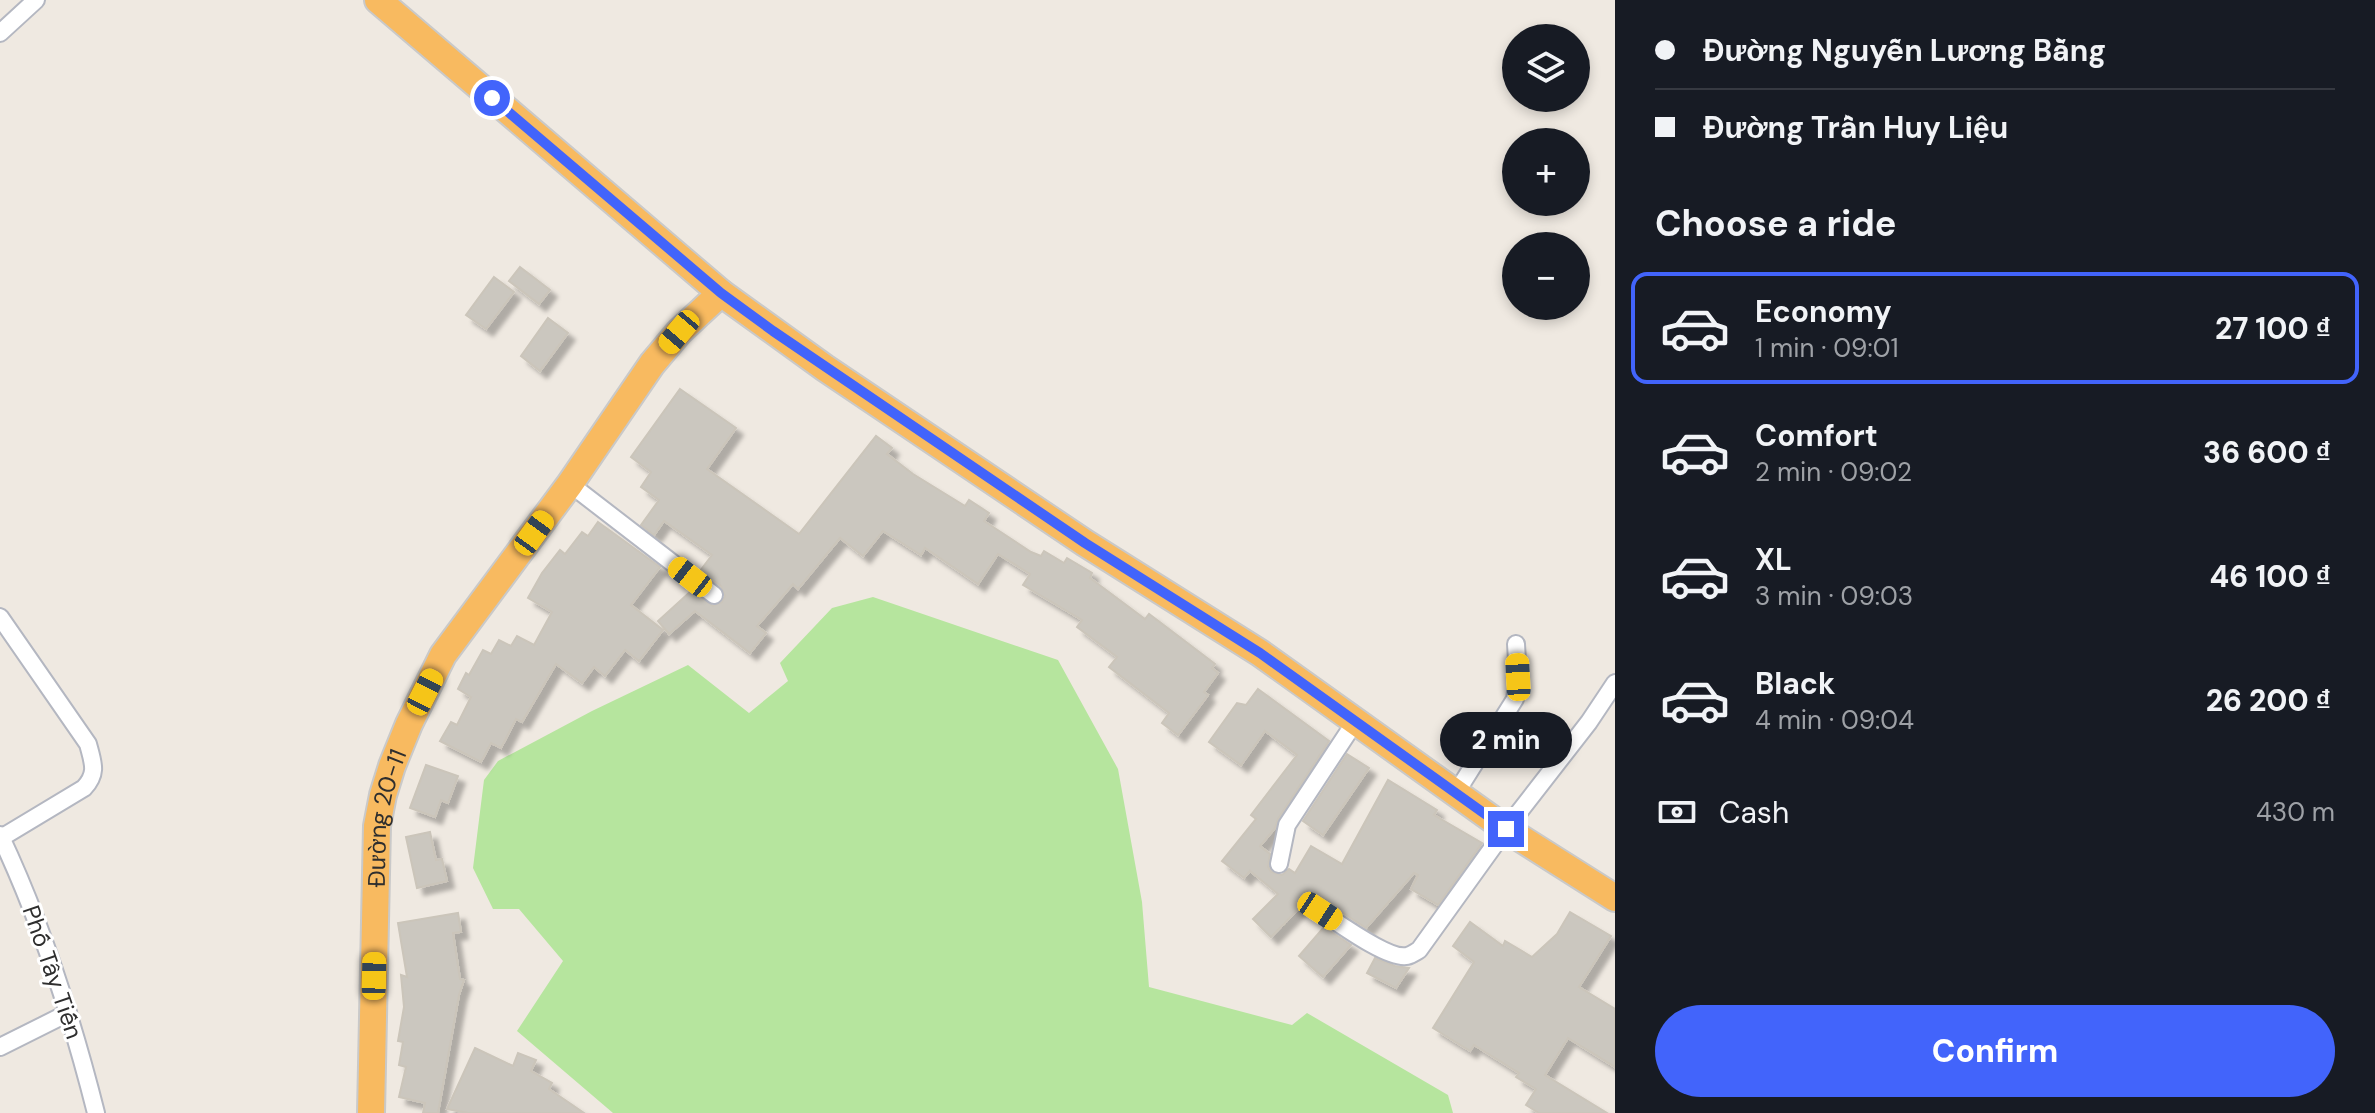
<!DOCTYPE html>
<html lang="en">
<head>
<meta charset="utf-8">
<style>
  :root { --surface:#171b24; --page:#242831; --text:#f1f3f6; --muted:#9ea1a6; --line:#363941; --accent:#4264fb }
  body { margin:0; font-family:"DM Sans",sans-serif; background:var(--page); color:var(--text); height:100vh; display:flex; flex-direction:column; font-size:30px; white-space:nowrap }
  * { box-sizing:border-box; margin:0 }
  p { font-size:26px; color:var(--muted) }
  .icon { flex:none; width:44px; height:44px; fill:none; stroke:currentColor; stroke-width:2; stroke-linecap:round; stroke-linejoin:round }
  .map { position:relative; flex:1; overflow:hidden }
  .drawer { display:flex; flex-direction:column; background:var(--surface); width:760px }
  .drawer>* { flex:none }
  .hud { display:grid; align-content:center; height:176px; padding:0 40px; background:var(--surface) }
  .buttons { position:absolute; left:1502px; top:24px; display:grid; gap:16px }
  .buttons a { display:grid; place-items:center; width:88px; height:88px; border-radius:50%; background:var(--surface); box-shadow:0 4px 12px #0003; font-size:40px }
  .end { position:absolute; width:36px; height:36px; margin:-18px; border:10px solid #4264fb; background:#fff; box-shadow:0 0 0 4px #fff }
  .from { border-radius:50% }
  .bubble { position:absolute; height:56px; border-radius:28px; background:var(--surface); box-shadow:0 4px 12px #0003; font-size:26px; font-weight:800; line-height:56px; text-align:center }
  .car { position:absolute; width:24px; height:48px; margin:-24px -12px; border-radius:10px; box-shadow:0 0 6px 2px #0007; background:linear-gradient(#f5c518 24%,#345 0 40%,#f5c518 0 76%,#345 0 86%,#f5c518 0) }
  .hud b { display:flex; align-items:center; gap:28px; height:76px; font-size:30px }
  .hud b+b { border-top:2px solid var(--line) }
  .hud i { width:20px; height:20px; background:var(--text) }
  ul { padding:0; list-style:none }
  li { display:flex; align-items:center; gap:24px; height:112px; margin:0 16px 12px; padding:0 24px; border:4px solid transparent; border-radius:16px }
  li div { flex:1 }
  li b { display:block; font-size:30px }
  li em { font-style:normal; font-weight:800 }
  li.selected { border-color:var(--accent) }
  li>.icon { width:72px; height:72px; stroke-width:1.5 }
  h2 { padding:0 40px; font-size:36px; line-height:96px }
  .pay { display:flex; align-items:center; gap:20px; height:88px; padding:0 40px; font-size:30px }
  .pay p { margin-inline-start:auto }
  .button { display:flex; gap:16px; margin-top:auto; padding:16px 40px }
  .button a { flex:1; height:92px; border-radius:48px; background:var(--accent); color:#fff; font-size:32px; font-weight:800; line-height:92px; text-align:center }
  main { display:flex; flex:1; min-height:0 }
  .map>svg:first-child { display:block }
  .green { fill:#b6e59e }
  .building { fill:#cbc7bf; stroke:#cbc5ba; stroke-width:2; filter:url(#shadow) }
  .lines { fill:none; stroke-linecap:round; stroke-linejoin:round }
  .minor-casing { stroke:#b4b7c1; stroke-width:20 }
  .trunk-casing { stroke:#c9c9c9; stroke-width:30 }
  .minor { stroke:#fff; stroke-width:16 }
  .trunk { stroke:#f8ba60; stroke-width:26 }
  .route { stroke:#4264fb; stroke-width:10 }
  .labels { text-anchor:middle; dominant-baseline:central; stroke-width:6; stroke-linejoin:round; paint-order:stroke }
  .street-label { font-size:24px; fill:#2e2e2e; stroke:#fff }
</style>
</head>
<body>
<main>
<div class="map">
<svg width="1615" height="1113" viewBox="0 0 1615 1113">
  <defs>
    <filter id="shadow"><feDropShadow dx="7" dy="7" stdDeviation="2" flood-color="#0004"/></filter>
  </defs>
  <rect width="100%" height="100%" fill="#efe9e1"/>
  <path class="green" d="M 873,597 L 1058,660 L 1118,769 L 1142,902 L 1149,987 L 1292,1025 L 1307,1013 L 1448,1095 L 1453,1113 L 613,1113 L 517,1031 L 563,961 L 519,909 L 493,909 L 473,868 L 484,780 L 498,761 L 592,711 L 688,665 L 749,713 L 788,681 L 780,663 L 832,608 Z"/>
  <g class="building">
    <path d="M 520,267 L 550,290 L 539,304 L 509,281 Z"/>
    <path d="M 494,277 L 514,292 L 486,329 L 466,315 Z"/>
    <path d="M 548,318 L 568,333 L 540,371 L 521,356 Z"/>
    <path d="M 680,389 L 736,428 L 707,469 L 799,534 L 876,436 L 892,448 L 887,454 L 913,474 L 965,506 L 969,500 L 989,513 L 984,521 L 1031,552 L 1041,556 L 1044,551 L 1064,563 L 1067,558 L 1092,573 L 1090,578 L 1145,619 L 1149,614 L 1215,664 L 1212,668 L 1218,673 L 1204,692 L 1208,695 L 1178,735 L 1162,723 L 1169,713 L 1109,667 L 1117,657 L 1077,627 L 1082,620 L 1023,585 L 1030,574 L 998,554 L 978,584 L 925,548 L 921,555 L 883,531 L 863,556 L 840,538 L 798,589 L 793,584 L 757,626 L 766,633 L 750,653 L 695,611 L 669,634 L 658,621 L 691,591 L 713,606 L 722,602 L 725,596 L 721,586 L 700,571 L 712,555 L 664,521 L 654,535 L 641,525 L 659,500 L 641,487 L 651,472 L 631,457 Z"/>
    <path d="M 598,522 L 660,567 L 631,605 L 663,630 L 639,661 L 625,650 L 605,676 L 594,667 L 582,683 L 556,664 L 522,722 L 516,719 L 501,748 L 491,743 L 481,762 L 440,741 L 451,722 L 457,725 L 471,697 L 458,689 L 466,673 L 469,675 L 483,650 L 491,654 L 499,640 L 511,646 L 517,636 L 534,645 L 552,612 L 528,598 L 542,573 L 560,550 L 565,554 L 582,532 L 588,536 Z"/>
    <path d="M 1258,689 L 1329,741 L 1278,819 L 1275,828 L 1260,846 L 1270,854 L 1268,867 L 1271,872 L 1282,875 L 1289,869 L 1295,873 L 1311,846 L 1342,864 L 1388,780 L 1437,810 L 1434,815 L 1482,843 L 1438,905 L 1411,889 L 1418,875 L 1414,873 L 1366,928 L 1339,910 L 1340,909 L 1314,893 L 1271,937 L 1253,919 L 1278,894 L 1250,871 L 1244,878 L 1222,861 L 1256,819 L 1251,815 L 1297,755 L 1265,731 L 1241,765 L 1209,742 L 1237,703 L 1246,705 Z"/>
    <path d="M 1347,754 L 1369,768 L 1323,835 L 1303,821 Z"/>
    <path d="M 426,765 L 458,776 L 448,803 L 441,800 L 435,817 L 410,808 Z"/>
    <path d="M 430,832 L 436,860 L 442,859 L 447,881 L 417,888 L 406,837 Z"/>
    <path d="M 1570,912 L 1611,936 L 1579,987 L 1615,1009 L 1615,1067 L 1568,1038 L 1545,1075 L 1607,1113 L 1539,1113 L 1526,1105 L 1536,1089 L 1516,1077 L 1519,1073 L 1474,1045 L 1470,1051 L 1433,1028 L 1474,962 L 1453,946 L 1470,922 L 1503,946 L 1505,941 L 1532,957 L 1557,934 Z"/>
    <path d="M 458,913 L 461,932 L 453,933 L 460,979 L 464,980 L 459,995 L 438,1113 L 423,1113 L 425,1103 L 399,1097 L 406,1067 L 399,1065 L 403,1042 L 398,1041 L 404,1007 L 401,975 L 407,977 L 398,923 Z"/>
    <path d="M 1324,927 L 1351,945 L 1323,977 L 1299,956 Z"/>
    <path d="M 1375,958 L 1395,966 L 1409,968 L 1396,988 L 1367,973 Z"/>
    <path d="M 475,1048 L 513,1066 L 518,1053 L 536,1060 L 531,1071 L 552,1083 L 549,1089 L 584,1113 L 468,1113 L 447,1109 Z"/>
  </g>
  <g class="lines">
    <defs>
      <g id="minor">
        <path d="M 0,33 L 36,0"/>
        <path d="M 570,484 L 714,595"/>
        <path d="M 0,617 L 88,744 C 93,763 98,773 84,788 L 1,838"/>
        <path d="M 1456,793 L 1515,699 L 1518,677 L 1516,644"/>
        <path d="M 0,835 C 42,924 72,1018 96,1113"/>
        <path d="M 1279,864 L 1287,825 L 1355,722"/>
        <path d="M 1320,911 C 1337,922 1388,960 1407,956 C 1412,955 1415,952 1419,950 L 1506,829 L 1589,722 L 1615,683"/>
        <path d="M 0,1047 L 68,1013"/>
      </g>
      <g id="trunk">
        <path d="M 378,0 L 721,293 L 825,368 L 1085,543 L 1260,653 L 1506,829 L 1615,898"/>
        <path id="s1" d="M 371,1113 L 377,826 L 383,795 L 392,766 L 409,724 L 443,655 L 570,484 L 652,364 L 679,332 L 721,293"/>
      </g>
    </defs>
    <use href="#minor" class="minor-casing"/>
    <use href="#trunk" class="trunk-casing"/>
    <use href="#minor" class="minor"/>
    <use href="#trunk" class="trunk"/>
  </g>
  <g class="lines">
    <path class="route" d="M 492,98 L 721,293 L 773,331 L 1085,543 L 1260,653 L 1506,829"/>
  </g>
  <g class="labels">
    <g class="street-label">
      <text stroke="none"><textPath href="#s1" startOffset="296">Đường 20-11</textPath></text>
      <text transform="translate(53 972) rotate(71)">Phố Tây Tiến</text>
    </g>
  </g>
</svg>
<div class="buttons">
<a><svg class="icon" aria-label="layers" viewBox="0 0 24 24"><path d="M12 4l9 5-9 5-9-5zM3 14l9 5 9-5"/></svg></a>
<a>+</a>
<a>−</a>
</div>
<i class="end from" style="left:492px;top:98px"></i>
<i class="end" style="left:1506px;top:829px"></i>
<div class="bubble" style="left:1440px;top:712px;width:132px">2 min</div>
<i class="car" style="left:679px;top:332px;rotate:220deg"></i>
<i class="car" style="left:534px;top:533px;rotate:36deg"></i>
<i class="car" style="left:690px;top:577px;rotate:308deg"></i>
<i class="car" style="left:1518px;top:677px;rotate:357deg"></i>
<i class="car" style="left:425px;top:692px;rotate:27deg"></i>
<i class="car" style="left:1320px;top:911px;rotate:123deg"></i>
<i class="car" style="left:374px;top:976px;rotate:1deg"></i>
</div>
<section class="drawer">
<div class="hud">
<b><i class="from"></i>Đường Nguyễn Lương Bằng</b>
<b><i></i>Đường Trần Huy Liệu</b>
</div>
<h2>Choose a ride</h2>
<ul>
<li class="selected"><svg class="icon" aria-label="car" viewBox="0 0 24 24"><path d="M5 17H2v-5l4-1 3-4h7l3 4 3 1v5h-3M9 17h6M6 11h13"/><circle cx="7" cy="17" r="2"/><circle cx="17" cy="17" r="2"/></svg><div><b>Economy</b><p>1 min · 09:01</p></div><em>27 100 ₫</em></li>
<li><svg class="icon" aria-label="car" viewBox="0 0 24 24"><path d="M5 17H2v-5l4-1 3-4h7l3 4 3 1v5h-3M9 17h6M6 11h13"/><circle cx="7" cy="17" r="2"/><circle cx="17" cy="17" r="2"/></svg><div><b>Comfort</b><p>2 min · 09:02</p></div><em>36 600 ₫</em></li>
<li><svg class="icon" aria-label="car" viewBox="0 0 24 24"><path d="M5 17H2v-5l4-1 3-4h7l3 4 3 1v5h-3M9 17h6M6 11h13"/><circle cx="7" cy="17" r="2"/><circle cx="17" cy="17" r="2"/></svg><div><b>XL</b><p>3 min · 09:03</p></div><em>46 100 ₫</em></li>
<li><svg class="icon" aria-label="car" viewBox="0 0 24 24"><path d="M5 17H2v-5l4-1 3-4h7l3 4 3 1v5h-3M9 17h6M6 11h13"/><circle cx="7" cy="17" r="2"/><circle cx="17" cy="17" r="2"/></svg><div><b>Black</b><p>4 min · 09:04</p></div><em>26 200 ₫</em></li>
</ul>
<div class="pay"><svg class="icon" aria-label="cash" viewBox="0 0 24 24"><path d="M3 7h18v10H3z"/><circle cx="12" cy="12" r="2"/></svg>Cash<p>430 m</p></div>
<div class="button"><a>Confirm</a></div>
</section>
</main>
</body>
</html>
